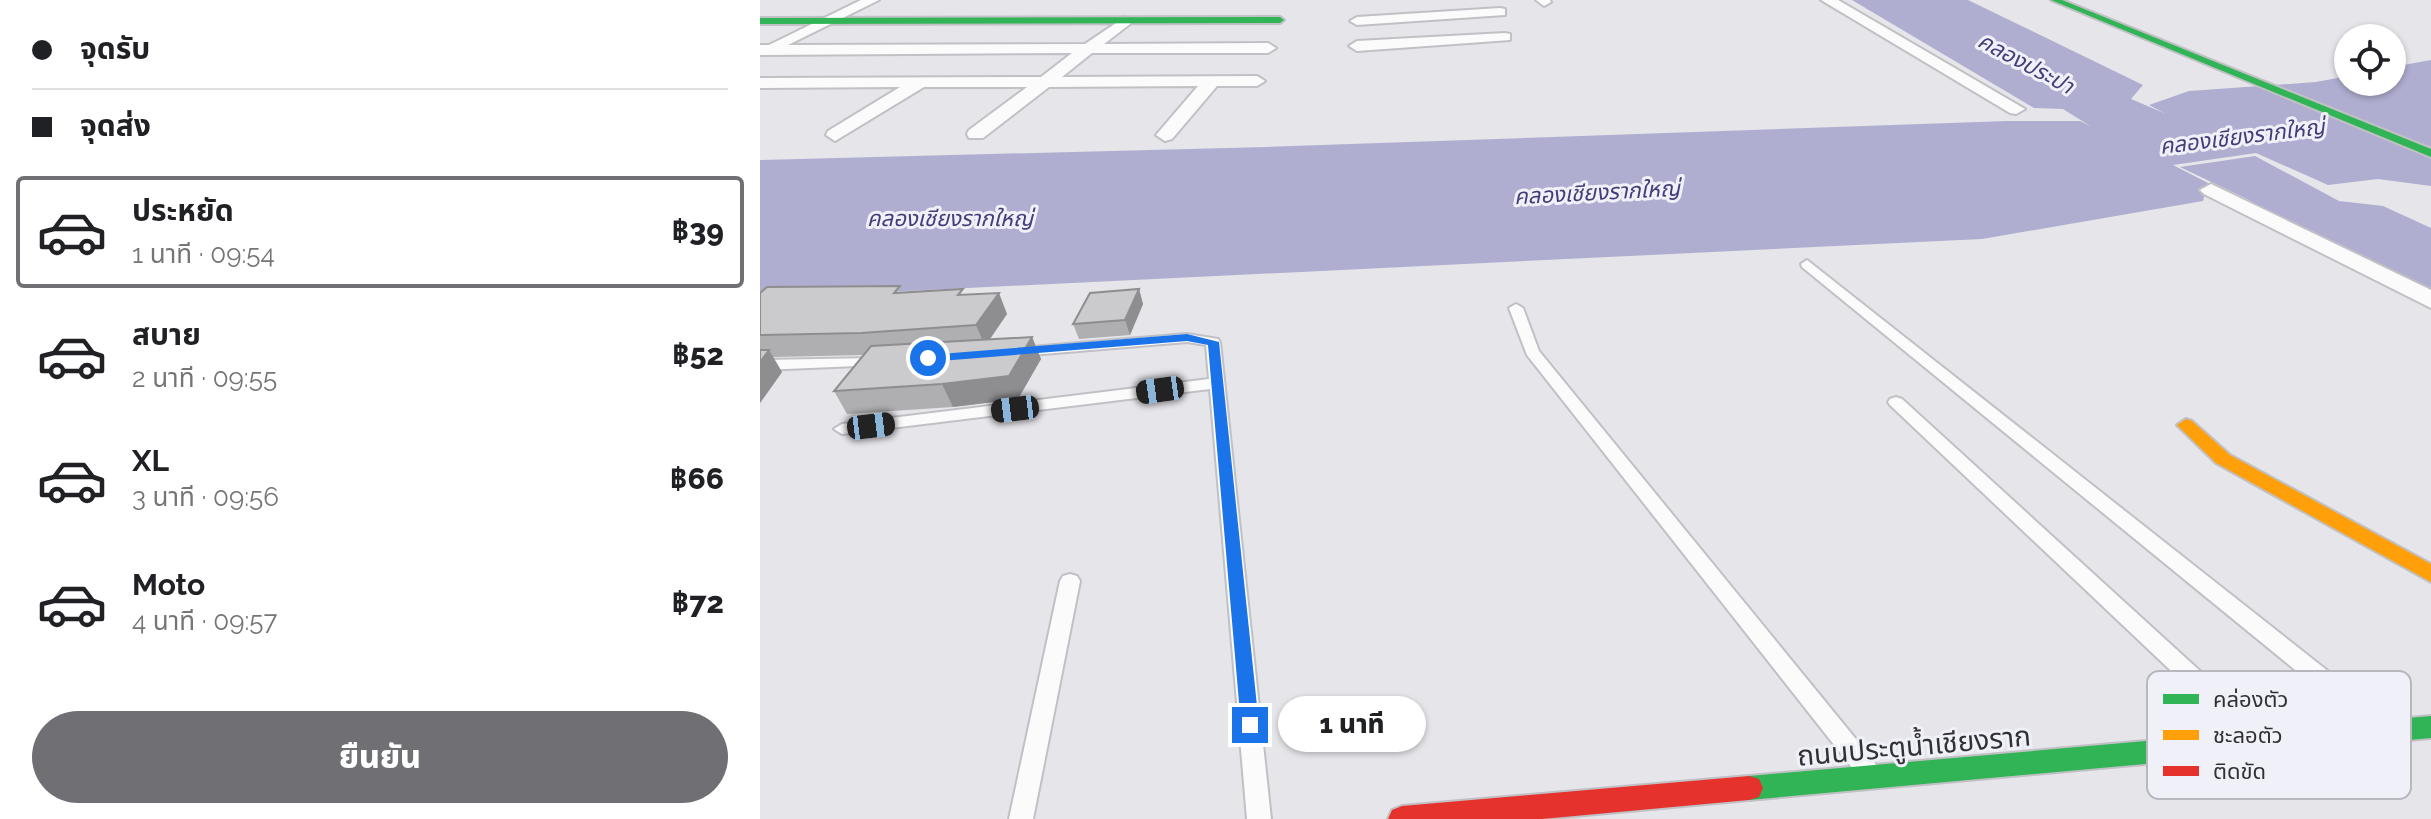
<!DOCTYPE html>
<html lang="th">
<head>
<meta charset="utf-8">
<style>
  :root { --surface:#fff; --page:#f2f2f2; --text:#202124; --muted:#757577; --line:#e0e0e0; --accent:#707074 }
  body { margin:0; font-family:Raleway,"Noto Sans Thai",sans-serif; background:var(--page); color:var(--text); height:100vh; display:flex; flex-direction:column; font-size:30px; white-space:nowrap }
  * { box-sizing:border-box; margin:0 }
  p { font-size:26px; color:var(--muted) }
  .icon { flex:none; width:44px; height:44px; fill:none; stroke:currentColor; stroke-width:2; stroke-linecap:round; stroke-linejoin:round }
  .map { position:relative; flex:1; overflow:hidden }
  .details { display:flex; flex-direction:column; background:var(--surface); width:760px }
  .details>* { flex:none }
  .top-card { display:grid; align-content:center; height:176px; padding:0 32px; background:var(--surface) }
  .fabs { position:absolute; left:1574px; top:24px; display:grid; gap:16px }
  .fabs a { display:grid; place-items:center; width:72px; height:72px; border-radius:50%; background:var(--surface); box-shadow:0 2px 6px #0004; font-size:40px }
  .end { position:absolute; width:36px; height:36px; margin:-18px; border:10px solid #1a73e8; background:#fff; box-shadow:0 0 0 4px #fff }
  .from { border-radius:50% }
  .bubble { position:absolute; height:56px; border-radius:28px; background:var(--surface); box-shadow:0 2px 6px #0004; font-size:26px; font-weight:800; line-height:56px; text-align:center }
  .car { position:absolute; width:24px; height:48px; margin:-24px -12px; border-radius:10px; box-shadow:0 0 6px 2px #0007; background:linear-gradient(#222 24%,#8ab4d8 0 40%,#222 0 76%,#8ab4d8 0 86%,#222 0) }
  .top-card b { display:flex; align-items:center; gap:28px; height:76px; font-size:30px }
  .top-card b+b { border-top:2px solid var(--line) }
  .top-card i { width:20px; height:20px; background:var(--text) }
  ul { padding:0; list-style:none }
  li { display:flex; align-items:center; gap:24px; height:112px; margin:0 16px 12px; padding:0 16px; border:4px solid transparent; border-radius:8px }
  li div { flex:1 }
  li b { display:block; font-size:30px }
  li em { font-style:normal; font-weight:800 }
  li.current { border-color:var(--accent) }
  li>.icon { width:72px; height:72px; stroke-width:1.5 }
  .primary-button { display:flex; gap:16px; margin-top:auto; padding:16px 32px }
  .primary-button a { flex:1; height:92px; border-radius:48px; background:var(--accent); color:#fff; font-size:32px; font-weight:800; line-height:92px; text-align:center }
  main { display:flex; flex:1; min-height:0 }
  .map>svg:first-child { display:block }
  .water { fill:#b0aed0 }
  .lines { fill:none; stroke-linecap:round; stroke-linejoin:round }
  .lane-casing { stroke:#c1c1c5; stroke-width:4 }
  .street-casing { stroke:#c1c1c5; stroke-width:4 }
  .fast-casing { stroke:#c1c1c5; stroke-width:4 }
  .slow-casing { stroke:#c1c1c5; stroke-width:4 }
  .jam-casing { stroke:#c1c1c5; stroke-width:4 }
  .lane { fill:#fbfbfc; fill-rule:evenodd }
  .street { fill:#fbfbfc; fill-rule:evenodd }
  .fast { fill:#30b455; fill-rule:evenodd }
  .slow { fill:#ff9f0a; fill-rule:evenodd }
  .jam { fill:#e5322d; fill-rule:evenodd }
  .wall { fill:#afafb1 }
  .shaded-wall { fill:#8e8e90 }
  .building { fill:#cbcbce; stroke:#8e8e90; stroke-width:2 }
  .route { fill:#1a73e8 }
  .labels { text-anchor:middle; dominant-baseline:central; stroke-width:6; stroke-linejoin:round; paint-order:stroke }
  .far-water-label { font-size:22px; font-style:italic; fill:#453d79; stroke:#f0f0f9 }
  .near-street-label { font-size:28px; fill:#313135; stroke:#f0f0f9 }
  .key { fill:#f0f0f9; stroke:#b7b7be; stroke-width:2 }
  .key-label { font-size:22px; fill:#313135 }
</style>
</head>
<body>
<main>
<section class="details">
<div class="top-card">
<b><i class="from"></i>จุดรับ</b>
<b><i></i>จุดส่ง</b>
</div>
<ul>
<li class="current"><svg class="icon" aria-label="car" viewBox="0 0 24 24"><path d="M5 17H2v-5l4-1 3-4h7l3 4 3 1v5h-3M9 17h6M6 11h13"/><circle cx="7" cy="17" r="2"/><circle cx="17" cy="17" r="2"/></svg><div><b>ประหยัด</b><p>1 นาที · 09:54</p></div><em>฿39</em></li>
<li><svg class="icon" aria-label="car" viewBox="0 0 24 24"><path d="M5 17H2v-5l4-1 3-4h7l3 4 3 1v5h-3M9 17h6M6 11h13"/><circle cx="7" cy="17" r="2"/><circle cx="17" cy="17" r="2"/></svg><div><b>สบาย</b><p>2 นาที · 09:55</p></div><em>฿52</em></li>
<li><svg class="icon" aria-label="car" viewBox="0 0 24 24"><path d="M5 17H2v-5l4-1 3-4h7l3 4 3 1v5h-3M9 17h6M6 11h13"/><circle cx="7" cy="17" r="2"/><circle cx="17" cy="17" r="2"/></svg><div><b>XL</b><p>3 นาที · 09:56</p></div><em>฿66</em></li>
<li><svg class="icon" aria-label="car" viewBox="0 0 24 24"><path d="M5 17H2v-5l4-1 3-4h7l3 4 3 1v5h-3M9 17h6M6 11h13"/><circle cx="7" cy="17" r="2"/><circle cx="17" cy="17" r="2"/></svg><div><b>Moto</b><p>4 นาที · 09:57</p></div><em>฿72</em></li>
</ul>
<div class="primary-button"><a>ยืนยัน</a></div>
</section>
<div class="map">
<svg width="1671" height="819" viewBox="0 0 1671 819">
  <rect width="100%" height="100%" fill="#e5e5ea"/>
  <g class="water">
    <path d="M 1092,0 L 1208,0 L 1383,85 L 1371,99 L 1404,113 L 1389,105 L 1429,91 L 1556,82 L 1588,76 L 1588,82 L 1632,82 L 1632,67 L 1671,60 L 1671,186 L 1618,179 L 1568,185 L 1496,153 L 1413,165 L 1448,183 L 1443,201 L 1222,239 L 0,298 L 0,160 L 506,147 L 1247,121 L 1320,121 L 1330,126 L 1303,109 L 1274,108 Z"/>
    <path d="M 1495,156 L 1579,201 L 1623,206 L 1671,228 L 1671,291 L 1505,213 L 1489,200 L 1420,167 Z"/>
  </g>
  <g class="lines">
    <defs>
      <g id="lane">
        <path d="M 1047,260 L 1621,713 L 1624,720 L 1621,727 L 1613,729 L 1605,727 L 1042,267 L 1041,264 Z"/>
        <path d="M 756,304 L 763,308 L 779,351 L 1113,760 L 1117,767 L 1113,774 L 1105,777 L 1097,774 L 767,355 L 749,308 Z"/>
        <path d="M 427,334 L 458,339 L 460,342 L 511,819 L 487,819 L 450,389 L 82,434 L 74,429 L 82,424 L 449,379 L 446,345 L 427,342 L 259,356 L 252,352 L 259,348 Z"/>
        <path d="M 116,358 L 123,362 L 121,365 L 0,370 L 0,360 Z"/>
        <path d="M 1136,397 L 1142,399 L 1497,723 L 1500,730 L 1497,737 L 1489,740 L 1481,737 L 1130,405 L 1128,402 L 1130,399 Z"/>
        <path d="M 310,574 L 317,576 L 320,581 L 273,819 L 249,819 L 300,581 L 303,576 Z"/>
      </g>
      <g id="street">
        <path d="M 101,0 L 119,0 L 28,45 L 325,44 L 365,17 L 372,21 L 370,24 L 344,44 L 508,43 L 516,48 L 508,53 L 332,53 L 302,77 L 497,76 L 505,81 L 497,86 L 457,86 L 412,139 L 405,141 L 396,135 L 438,86 L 289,87 L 223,138 L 209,138 L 207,134 L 209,130 L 267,87 L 164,87 L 75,141 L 66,135 L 68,131 L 140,87 L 0,88 L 0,78 L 281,77 L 312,53 L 0,55 L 0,45 L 9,45 Z"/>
        <path d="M 776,0 L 790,0 L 791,2 L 784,6 Z"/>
        <path d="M 1061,0 L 1078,0 L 1265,109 L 1256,114 L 1250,113 Z"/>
        <path d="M 740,8 L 745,9 L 745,15 L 597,25 L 590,21 L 597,17 Z"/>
        <path d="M 745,33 L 750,34 L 750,40 L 597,51 L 589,46 L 597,41 Z"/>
        <path d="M 1451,184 L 1671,290 L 1671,308 L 1444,194 L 1440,190 Z"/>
      </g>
      <g id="fast">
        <path d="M 1291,0 L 1302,0 L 1671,149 L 1671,157 Z"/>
        <path d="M 0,18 L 520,17 L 524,20 L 520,23 L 0,24 Z"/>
        <path d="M 1671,716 L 1671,738 L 989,800 L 979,797 L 975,788 L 979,779 L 989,776 Z"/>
      </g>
      <path id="slow" d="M 1426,419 L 1432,421 L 1470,455 L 1671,564 L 1671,582 L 1456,463 L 1417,425 Z"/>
      <path id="jam" d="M 989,776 L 999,779 L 1003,788 L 999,797 L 989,800 L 782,819 L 628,819 L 632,810 L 642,806 Z"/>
    </defs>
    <use href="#lane" class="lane-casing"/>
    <use href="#street" class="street-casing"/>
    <use href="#fast" class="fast-casing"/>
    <use href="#slow" class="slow-casing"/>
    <use href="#jam" class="jam-casing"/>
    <use href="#lane" class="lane"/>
    <use href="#street" class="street"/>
    <use href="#fast" class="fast"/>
    <use href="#slow" class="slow"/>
    <use href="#jam" class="jam"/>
  </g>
  <g class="wall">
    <path d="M 379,289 L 383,304 L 370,335 L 319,339 L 313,324 Z"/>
    <path d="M 143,292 L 206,295 L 247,314 L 230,339 L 272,337 L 281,359 L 258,399 L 193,407 L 87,414 L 74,391 L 103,355 L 13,357 L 22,372 L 0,403 L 0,293 Z"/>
  </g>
  <g class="shaded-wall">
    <path d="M 379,289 L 383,304 L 370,335 L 365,320 Z"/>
    <path d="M 239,293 L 247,314 L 225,346 L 216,325 Z"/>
    <path d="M 272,337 L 281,359 L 258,399 L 193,407 L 182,384 Z"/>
    <path d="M 9,350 L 22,372 L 0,403 L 0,362 Z"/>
  </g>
  <g class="building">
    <path d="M 140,286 L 134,293 L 203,289 L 198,295 L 239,293 L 216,325 L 101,333 L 0,335 L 0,293 L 7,287 Z"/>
    <path d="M 379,289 L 365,320 L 313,324 L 330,293 Z"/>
    <path d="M 272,337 L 249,376 L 182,384 L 74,391 L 111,346 Z"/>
    <path d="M 0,350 L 9,350 L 0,362 Z"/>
  </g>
  <path class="route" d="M 427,334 L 459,342 L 499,725 L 497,731 L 484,731 L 481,725 L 448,345 L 427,341 L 168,362 L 162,358 L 168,355 Z"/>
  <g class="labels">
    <g class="far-water-label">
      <text transform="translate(1266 63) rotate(28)">คลองประปา</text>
      <text transform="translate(1482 136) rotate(-7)">คลองเชียงรากใหญ่</text>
      <text transform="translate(837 192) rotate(-3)">คลองเชียงรากใหญ่</text>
      <text x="190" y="218">คลองเชียงรากใหญ่</text>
    </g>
    <g class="near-street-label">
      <text transform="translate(1154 746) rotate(-5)">ถนนประตูน้ำเชียงราก</text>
    </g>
  </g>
  <rect x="1387" y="671" width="264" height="128" rx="12" class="key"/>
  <rect x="1403" y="694" width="36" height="10" fill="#30b455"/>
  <rect x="1403" y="730" width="36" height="10" fill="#ff9f0a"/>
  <rect x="1403" y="766" width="36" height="10" fill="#e5322d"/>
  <g class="key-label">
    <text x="1453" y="707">คล่องตัว</text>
    <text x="1453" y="743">ชะลอตัว</text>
    <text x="1453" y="779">ติดขัด</text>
  </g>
</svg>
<div class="fabs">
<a><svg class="icon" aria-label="locate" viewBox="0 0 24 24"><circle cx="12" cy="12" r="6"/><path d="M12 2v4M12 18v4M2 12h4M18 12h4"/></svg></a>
</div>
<i class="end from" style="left:168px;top:358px"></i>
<i class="end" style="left:490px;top:725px"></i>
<div class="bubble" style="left:518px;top:696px;width:148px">1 นาที</div>
<i class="car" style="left:400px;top:390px;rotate:262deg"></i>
<i class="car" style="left:255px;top:409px;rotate:263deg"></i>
<i class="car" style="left:111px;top:426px;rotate:83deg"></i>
</div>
</main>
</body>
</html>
